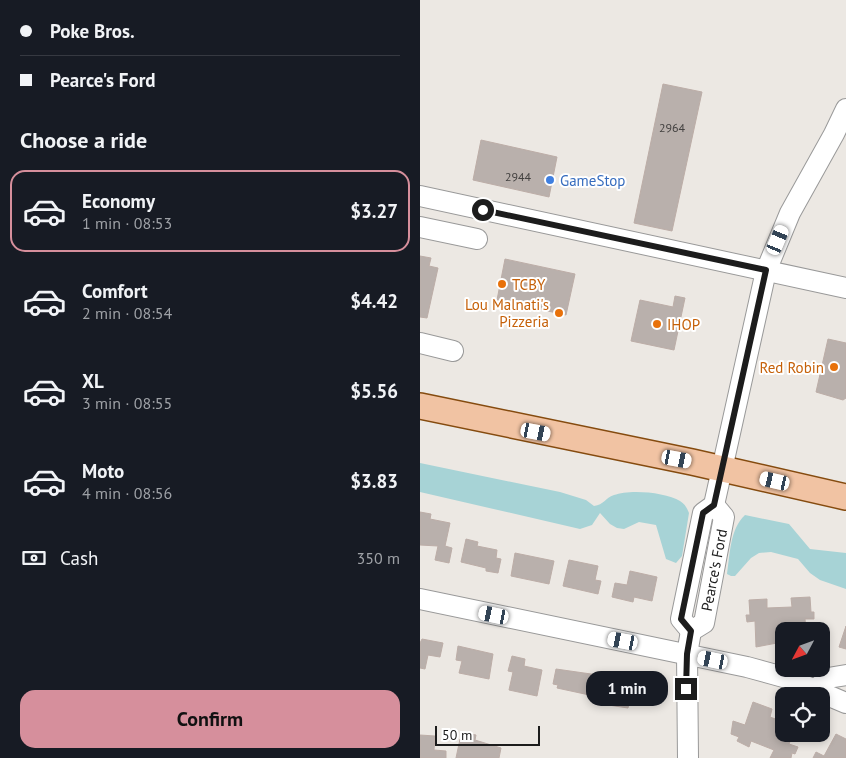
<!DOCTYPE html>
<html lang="en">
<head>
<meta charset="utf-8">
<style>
  :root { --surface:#171b24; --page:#242831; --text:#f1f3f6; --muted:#9ea1a6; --line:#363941; --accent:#d68f9c }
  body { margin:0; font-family:"PT Sans",sans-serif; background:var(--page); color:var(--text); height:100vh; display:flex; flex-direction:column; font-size:19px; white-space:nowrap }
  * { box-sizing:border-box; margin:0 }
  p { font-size:16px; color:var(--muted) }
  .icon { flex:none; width:28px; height:28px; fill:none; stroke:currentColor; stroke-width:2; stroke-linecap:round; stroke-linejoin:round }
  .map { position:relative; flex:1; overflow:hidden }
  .panel { display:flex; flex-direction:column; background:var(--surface); width:420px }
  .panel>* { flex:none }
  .top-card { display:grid; align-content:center; height:110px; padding:0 20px; background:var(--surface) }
  .needle { width:32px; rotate:229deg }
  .controls { position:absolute; left:355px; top:622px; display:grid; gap:10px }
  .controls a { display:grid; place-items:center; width:55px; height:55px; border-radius:10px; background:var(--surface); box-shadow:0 2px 8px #0003; font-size:25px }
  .scale { position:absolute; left:15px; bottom:12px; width:105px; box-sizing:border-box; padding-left:5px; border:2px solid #1c1c1c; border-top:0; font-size:14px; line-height:18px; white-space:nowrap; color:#1c1c1c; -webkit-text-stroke:4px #fff; paint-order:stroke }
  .end { position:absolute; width:22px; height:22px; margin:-11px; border:6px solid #1c1c1c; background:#fff; box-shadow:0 0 0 2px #fff }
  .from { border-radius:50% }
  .bubble { position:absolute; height:35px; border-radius:15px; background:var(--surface); box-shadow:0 2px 8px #0003; font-size:16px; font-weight:600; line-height:35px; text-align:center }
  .car { position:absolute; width:15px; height:30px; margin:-15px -8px; border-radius:6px; box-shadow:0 0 4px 1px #0007; background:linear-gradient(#fff 24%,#345 0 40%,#fff 0 76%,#345 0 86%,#fff 0) }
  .top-card b { display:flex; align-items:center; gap:18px; height:48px; font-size:19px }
  .top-card b+b { border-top:1px solid var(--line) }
  .top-card i { width:12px; height:12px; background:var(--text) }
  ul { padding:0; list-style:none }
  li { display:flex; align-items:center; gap:15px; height:82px; margin:0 10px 8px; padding:0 10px; border:2px solid transparent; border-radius:15px }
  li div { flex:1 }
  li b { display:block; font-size:19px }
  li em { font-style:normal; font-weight:600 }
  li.current { border-color:var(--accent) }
  li>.icon { width:45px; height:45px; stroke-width:1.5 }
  h2 { padding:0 20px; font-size:22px; line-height:60px }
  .pay { display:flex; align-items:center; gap:12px; height:55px; padding:0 20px; font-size:19px }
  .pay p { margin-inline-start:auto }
  .action { display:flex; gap:10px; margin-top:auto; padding:10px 20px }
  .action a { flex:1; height:58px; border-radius:15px; background:var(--accent); color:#111; font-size:20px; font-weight:600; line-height:58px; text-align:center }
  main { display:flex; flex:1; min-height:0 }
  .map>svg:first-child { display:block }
  .water { fill:#a7d3d6 }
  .building { fill:#b9b0ac; stroke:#bcada7 }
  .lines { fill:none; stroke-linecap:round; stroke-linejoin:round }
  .minor-casing { stroke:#999; stroke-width:22 }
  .major-casing { stroke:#854b0f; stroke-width:28 }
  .minor { stroke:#fff; stroke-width:20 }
  .major { stroke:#f1c3a3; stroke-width:25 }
  .route { stroke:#1c1c1c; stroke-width:6 }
  .shop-dot { fill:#3f7fe0; stroke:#fff; stroke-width:2 }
  .food-dot { fill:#e8710a; stroke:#fff; stroke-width:2 }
  .labels { text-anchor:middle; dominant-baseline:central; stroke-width:4; stroke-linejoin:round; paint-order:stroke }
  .number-label { font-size:12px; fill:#434140 }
  .shop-label { font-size:15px; fill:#366cbe; stroke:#fff; text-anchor:start }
  .food-label { font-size:15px; fill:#c56008; stroke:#fff; text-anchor:start }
  .street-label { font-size:15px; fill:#1c1c1c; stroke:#fff }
</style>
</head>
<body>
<main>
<section class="panel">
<div class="top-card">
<b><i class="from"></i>Poke Bros.</b>
<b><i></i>Pearce's Ford</b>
</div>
<h2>Choose a ride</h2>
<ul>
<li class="current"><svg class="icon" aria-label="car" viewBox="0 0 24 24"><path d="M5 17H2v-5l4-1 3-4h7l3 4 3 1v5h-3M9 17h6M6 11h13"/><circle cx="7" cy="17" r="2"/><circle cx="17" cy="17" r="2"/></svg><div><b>Economy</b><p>1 min · 08:53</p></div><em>$3.27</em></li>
<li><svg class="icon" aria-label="car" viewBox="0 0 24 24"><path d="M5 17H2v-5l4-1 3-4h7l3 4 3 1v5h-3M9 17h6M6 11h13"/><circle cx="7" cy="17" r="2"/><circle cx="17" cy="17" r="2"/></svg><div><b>Comfort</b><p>2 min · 08:54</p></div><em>$4.42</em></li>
<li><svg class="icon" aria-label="car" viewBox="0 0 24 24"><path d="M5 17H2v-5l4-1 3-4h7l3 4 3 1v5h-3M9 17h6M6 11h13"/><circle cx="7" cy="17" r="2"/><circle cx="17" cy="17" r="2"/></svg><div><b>XL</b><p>3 min · 08:55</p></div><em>$5.56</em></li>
<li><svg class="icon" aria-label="car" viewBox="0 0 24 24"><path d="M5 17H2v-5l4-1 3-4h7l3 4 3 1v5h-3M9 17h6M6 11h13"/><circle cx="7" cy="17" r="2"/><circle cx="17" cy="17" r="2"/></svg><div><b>Moto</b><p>4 min · 08:56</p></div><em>$3.83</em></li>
</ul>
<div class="pay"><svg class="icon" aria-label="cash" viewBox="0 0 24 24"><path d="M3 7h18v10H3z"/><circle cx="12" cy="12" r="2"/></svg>Cash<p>350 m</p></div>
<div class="action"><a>Confirm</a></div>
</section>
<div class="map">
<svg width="426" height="758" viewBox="0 0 426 758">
  <rect width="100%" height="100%" fill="#ece8e3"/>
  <g class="water">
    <path d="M 0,463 L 140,492 L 166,500 L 174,506 C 184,505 185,498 194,495 C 209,489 246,492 260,501 C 265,504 267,508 269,513 L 262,556 L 256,563 L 246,559 L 236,525 L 219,522 L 204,529 L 197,528 L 190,524 L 180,513 L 172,525 L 160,529 L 0,492 Z"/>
    <path d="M 325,515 L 369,524 L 390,549 L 426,553 L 426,589 L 400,580 L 390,573 L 378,559 L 351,552 L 339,553 L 331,558 L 315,576 L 311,576 L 307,574 C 310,554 310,529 325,515 Z"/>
  </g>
  <g class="building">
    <path d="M 243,84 L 282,92 L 252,231 L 214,223 Z"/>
    <path d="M 61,140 L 137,157 L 129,197 L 53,180 Z"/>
    <path d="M 0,256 L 11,258 L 9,266 L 18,268 L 7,318 L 0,317 Z"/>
    <path d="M 85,259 L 155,274 L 146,315 L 77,300 Z"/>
    <path d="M 255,296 L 265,298 L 254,350 L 211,341 L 220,300 L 253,307 Z"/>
    <path d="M 408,339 L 426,343 L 426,398 L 423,400 L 396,392 Z"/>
    <path d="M 0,512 L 11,514 L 10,519 L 30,523 L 25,546 L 32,548 L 29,563 L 15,560 L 18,546 L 0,545 Z"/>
    <path d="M 46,539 L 58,542 L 57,546 L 77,550 L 76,558 L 81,559 L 78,573 L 66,571 L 66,568 L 41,562 Z"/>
    <path d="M 95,553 L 134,561 L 129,584 L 91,576 Z"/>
    <path d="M 149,560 L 178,566 L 175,580 L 181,581 L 178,594 L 143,586 Z"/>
    <path d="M 210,571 L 237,577 L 232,601 L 214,597 L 213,602 L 192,597 L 195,583 L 207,585 Z"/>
    <path d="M 390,597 L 391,612 L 394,612 L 394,619 L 385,619 L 386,631 L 364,631 L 364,636 L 357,636 L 357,643 L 336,647 L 335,621 L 327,622 L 326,615 L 330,615 L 329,600 L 347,599 L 347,608 L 372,607 L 371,598 Z"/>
    <path d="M 426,626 L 426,649 L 419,647 Z"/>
    <path d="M 2,639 L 23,643 L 20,657 L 8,655 L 5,669 L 0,668 L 0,643 Z"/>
    <path d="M 38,646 L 73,654 L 69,679 L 39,673 L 42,661 L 36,660 Z"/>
    <path d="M 92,656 L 105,659 L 104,666 L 122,670 L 117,696 L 89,690 L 93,672 L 88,671 Z"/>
    <path d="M 136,669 L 178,675 L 174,696 L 137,688 L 138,685 L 133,684 Z"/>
    <path d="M 187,681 L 206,685 L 207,681 L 222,685 L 218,702 L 210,700 L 208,708 L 182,704 Z"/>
    <path d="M 333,702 L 352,709 L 350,717 L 358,720 L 360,715 L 364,716 L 364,734 L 373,734 L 369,744 L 378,747 L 375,754 L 372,753 L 371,758 L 350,758 L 354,750 L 331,741 L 329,747 L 317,741 L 319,737 L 311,734 L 313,721 L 325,725 Z"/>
    <path d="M 45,733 L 56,735 L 55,740 L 81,748 L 79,758 L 36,758 L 40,739 L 44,740 Z"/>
    <path d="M 416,734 L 426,739 L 426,758 L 393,758 L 396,752 L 404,756 Z"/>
    <path d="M 0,735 L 15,736 L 14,750 L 26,751 L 26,758 L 0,758 Z"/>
  </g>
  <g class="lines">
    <defs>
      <g id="minor">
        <path d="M 0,196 L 426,288"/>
        <path d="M 0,227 L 57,239"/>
        <path d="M 0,343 L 33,351"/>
        <path d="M 0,599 L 327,667 L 367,678 L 426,703"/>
        <path d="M 271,631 L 261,619 L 283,513 L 294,505 L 346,271 L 370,213 L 414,134 L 426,109"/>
        <path d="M 396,689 L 408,678 L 426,675"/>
        <path d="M 268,758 L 267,654 L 271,631 L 284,623 L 304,517 L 294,505"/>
      </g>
      <path id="major" d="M 0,406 L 272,462 L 426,497"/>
    </defs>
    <use href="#minor" class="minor-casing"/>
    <use href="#major" class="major-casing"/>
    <use href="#minor" class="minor"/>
    <use href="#major" class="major"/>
  </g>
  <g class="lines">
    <path class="route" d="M 63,210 L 346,270 L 294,505 L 283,513 L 261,619 L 271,631 L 267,654 L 266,689"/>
  </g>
  <circle class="shop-dot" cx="130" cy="180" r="5"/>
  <g class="food-dot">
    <circle cx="82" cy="284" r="5"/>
    <circle cx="139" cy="313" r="5"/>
    <circle cx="237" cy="324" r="5"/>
    <circle cx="414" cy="367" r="5"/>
  </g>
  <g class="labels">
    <g class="number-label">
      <text x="252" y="127">2964</text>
      <text x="98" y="176">2944</text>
    </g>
    <g class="shop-label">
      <text x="140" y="180">GameStop</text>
    </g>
    <g class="food-label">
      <text x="92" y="284">TCBY</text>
      <text x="129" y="304" text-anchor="end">Lou Malnati's<tspan x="129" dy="17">Pizzeria</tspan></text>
      <text x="247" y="324">IHOP</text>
      <text x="404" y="367" text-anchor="end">Red Robin</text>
    </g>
    <g class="street-label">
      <text transform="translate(294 570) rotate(-79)">Pearce's Ford</text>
    </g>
  </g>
</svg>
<div class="controls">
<a><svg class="needle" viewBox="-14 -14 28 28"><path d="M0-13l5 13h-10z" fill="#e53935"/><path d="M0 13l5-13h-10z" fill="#9ea1a6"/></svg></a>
<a><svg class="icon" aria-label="locate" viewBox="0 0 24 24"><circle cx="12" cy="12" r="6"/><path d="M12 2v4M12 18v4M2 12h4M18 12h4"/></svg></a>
</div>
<div class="scale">50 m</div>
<i class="end from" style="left:63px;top:210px"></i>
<i class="end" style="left:266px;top:689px"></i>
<div class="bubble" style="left:166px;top:671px;width:82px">1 min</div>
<i class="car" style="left:358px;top:240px;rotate:23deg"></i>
<i class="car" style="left:116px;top:432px;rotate:101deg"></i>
<i class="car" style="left:257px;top:459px;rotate:101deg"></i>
<i class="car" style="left:355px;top:481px;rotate:283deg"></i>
<i class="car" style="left:74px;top:615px;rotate:282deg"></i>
<i class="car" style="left:203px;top:641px;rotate:281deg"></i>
<i class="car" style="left:293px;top:660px;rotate:282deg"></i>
</div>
</main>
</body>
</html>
